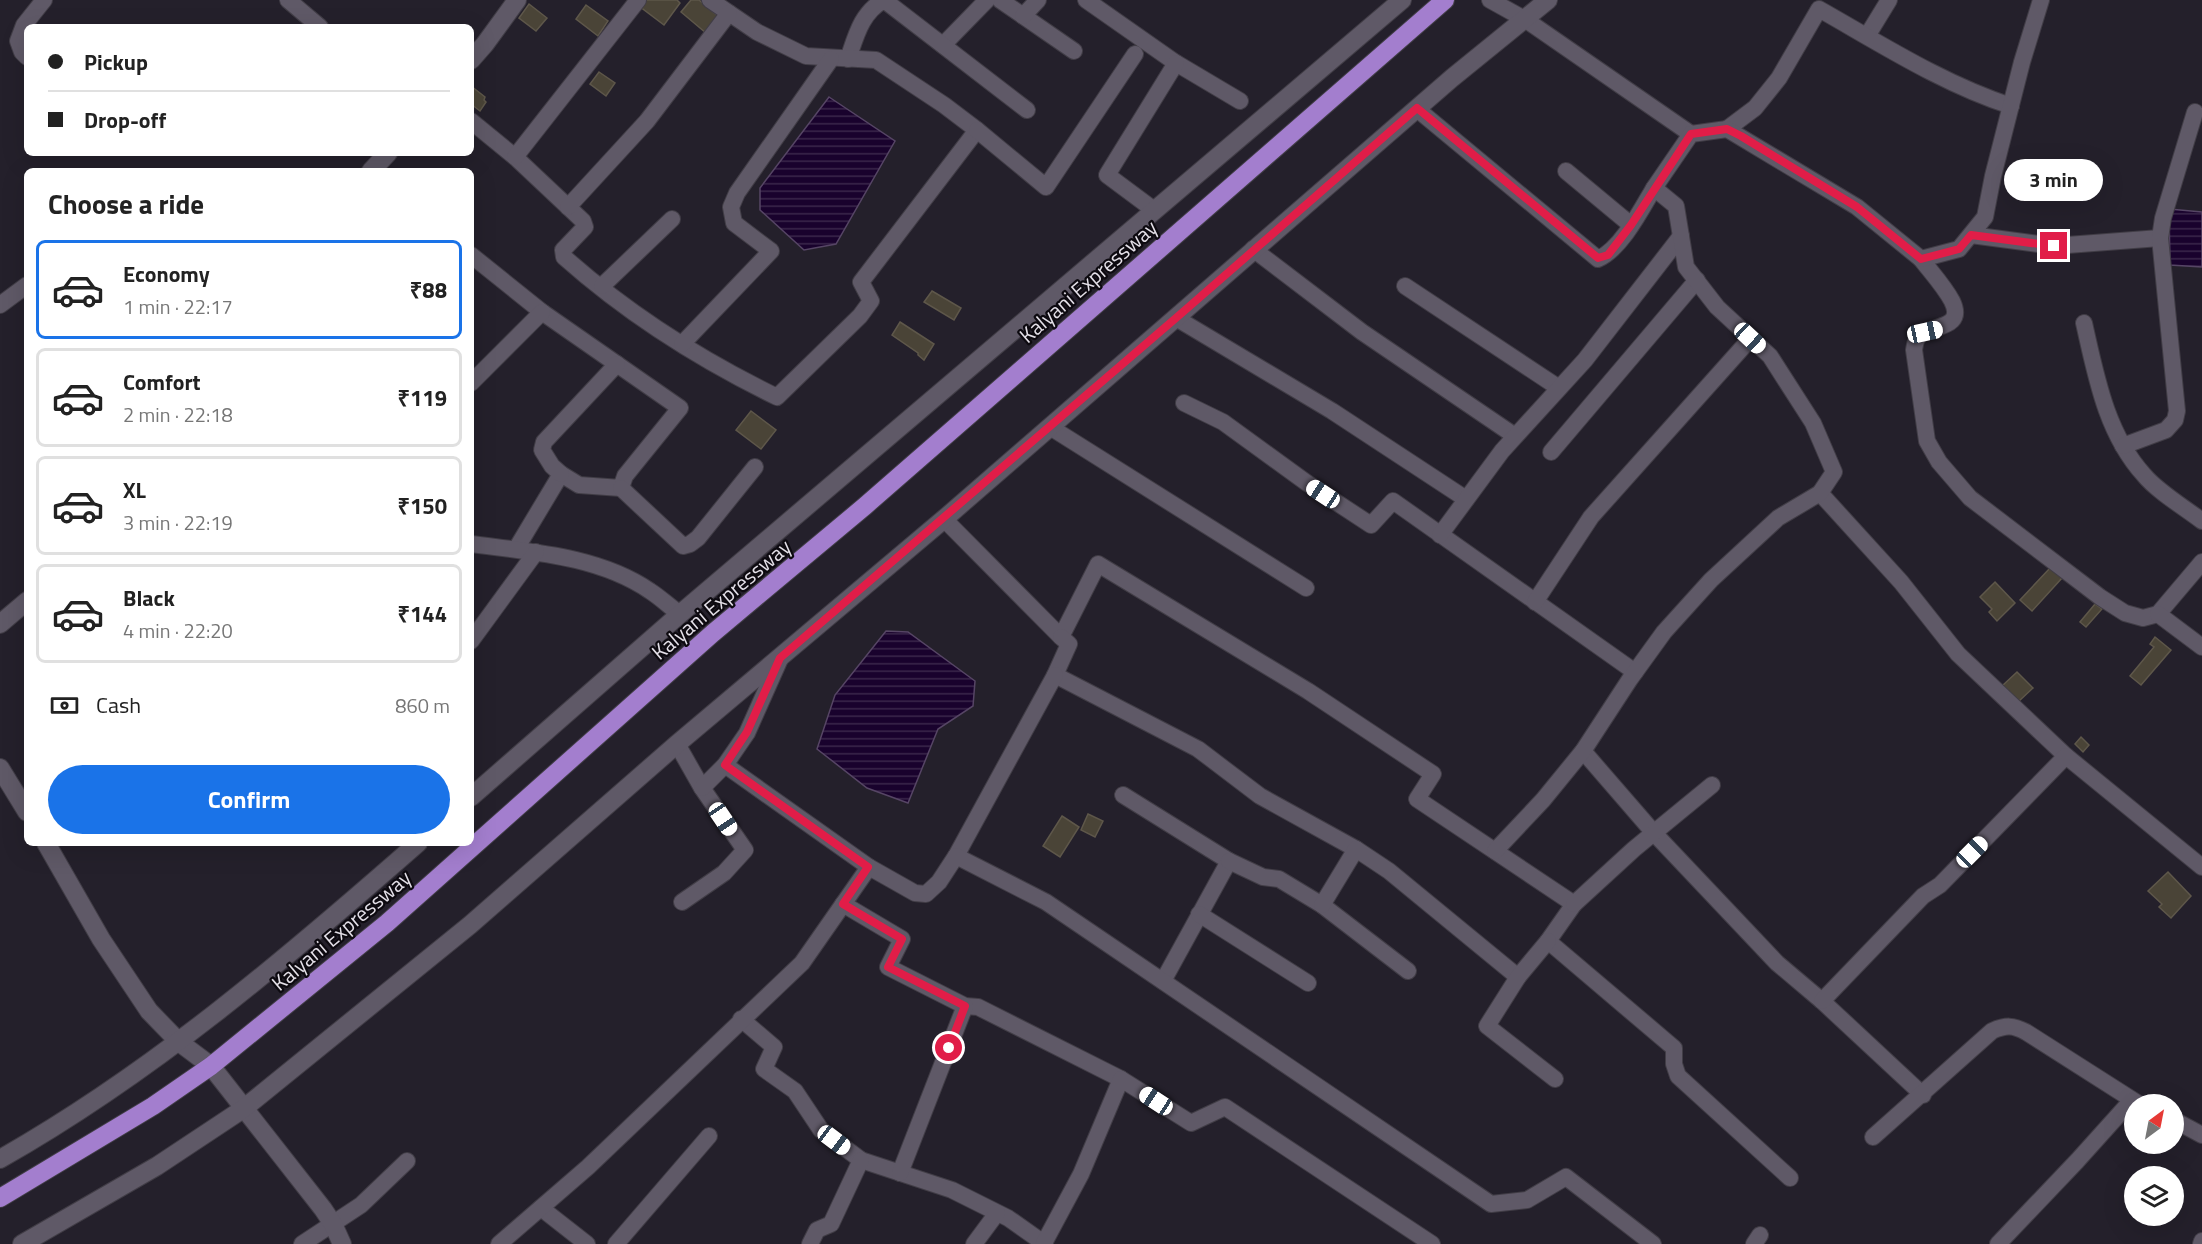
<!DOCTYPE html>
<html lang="en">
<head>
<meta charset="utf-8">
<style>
  :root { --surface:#fff; --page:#f2f2f2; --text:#222; --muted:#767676; --line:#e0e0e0; --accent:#1a73e8 }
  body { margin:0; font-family:"Titillium Web",sans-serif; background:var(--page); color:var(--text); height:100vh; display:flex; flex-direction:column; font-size:22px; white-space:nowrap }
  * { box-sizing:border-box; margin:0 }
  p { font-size:20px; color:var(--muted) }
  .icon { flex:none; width:33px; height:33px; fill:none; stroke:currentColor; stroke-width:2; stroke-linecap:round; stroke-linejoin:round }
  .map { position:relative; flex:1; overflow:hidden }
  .panel { position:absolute; left:24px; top:168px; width:450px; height:678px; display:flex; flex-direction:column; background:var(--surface); border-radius:9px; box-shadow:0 6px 24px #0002 }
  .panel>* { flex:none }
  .banner { position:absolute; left:24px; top:24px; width:450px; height:132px; border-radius:9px; box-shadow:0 6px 24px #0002; display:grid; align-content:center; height:132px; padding:0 24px; background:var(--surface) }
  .needle { width:39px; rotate:32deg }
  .buttons { position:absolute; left:2124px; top:1094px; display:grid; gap:12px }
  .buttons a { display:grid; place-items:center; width:60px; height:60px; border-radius:50%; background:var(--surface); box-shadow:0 6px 24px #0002; font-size:30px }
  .end { position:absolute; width:27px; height:27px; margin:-14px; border:8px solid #e11d48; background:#fff; box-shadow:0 0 0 3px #fff }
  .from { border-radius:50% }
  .bubble { position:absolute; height:42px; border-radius:21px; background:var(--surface); box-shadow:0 6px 24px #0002; font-size:20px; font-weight:700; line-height:42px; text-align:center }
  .car { position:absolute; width:18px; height:36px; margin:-18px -9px; border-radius:8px; box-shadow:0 0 4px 2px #0007; background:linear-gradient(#fff 24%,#345 0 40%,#fff 0 76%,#345 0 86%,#fff 0) }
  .banner b { display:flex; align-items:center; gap:21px; height:57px; font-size:22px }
  .banner b+b { border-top:2px solid var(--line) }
  .banner i { width:15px; height:15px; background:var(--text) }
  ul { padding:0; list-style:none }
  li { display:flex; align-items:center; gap:18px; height:99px; margin:0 12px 9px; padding:0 12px; border:3px solid var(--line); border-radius:9px }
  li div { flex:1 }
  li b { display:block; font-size:22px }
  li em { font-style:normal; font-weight:700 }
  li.selected { border-color:var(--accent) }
  li>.icon { width:54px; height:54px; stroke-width:1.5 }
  h2 { padding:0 24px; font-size:27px; line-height:72px }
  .pay { display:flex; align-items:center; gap:15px; height:66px; padding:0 24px; font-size:22px }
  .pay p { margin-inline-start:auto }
  .button { display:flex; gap:12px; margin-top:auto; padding:12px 24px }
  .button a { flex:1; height:69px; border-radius:36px; background:var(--accent); color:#fff; font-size:24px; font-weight:700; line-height:69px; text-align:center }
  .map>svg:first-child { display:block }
  .water { fill:url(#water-rules); stroke:#564565; stroke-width:1.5 }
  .building { fill:#4a4437; stroke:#5e574a; stroke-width:1.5 }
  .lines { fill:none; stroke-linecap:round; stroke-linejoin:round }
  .minor-casing { stroke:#413d46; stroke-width:18 }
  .tertiary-casing { stroke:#413d46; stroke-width:20 }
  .trunk-casing { stroke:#413d46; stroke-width:20 }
  .minor { stroke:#5f5967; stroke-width:16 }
  .tertiary { stroke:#5f5967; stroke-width:18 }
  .trunk { stroke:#a37ece; stroke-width:18 }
  .route { stroke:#e11d48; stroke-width:8 }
  .labels { text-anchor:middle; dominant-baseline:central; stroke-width:4.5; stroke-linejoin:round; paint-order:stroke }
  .street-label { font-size:21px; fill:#e4e0e8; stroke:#0d0a10 }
</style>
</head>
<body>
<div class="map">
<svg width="2202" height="1244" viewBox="0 0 2202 1244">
  <defs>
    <pattern id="water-rules" width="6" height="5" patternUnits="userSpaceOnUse" patternTransform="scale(1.5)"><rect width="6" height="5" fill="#19022d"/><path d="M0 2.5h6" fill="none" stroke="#3a274b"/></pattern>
  </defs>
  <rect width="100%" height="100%" fill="#24202b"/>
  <g class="water">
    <path d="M 829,97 L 895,141 L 836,244 L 804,250 L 760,210 L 760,188 Z"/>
    <path d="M 2169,209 L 2202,212 L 2202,267 L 2170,265 Z"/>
    <path d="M 886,631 L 908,632 L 975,681 L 973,706 L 938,729 L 908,803 L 867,788 L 817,749 L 835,695 Z"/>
  </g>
  <g class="building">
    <path d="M 643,0 L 677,0 L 680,3 L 664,25 L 639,6 Z"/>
    <path d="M 691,0 L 699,0 L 719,17 L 706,33 L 681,12 Z"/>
    <path d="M 529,4 L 547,18 L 536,31 L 519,18 Z"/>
    <path d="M 586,5 L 608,21 L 598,36 L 576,19 Z"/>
    <path d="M 599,72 L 615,83 L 606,96 L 590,84 Z"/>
    <path d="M 471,86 L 485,97 L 484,100 L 486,102 L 480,111 L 471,104 Z"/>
    <path d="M 932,291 L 961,308 L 954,320 L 924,302 Z"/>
    <path d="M 900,322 L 934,344 L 924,360 L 918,355 L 918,353 L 892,335 Z"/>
    <path d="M 751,411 L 776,430 L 761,449 L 736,430 Z"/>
    <path d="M 2050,568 L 2062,578 L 2032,611 L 2020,600 Z"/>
    <path d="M 1995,582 L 2015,603 L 1997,621 L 1989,612 L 1992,609 L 1980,597 Z"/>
    <path d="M 2095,604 L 2102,609 L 2086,627 L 2080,622 Z"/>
    <path d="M 2155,637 L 2171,650 L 2141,685 L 2130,676 L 2154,647 L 2150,644 Z"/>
    <path d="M 2017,672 L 2033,688 L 2018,702 L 2002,686 Z"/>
    <path d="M 2081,737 L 2089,745 L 2083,752 L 2075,744 Z"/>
    <path d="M 1088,814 L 1103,821 L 1095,837 L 1081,830 Z"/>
    <path d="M 1062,816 L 1079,827 L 1060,857 L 1043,846 Z"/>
    <path d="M 2168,872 L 2191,896 L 2171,918 L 2159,907 L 2162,904 L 2148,891 Z"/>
  </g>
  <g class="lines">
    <defs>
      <g id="minor">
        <path d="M 288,0 L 320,27"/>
        <path d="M 1000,0 L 1074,51"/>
        <path d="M 1086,0 L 1176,63 L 1240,101"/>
        <path d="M 1490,0 L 1526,20 L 1691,134"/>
        <path d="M 1023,16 L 1038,0"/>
        <path d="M 1867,36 L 1889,0"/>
        <path d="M 943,45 L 987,0"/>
        <path d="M 27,57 L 22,52 L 18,41 L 24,25 L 44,0"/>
        <path d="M 848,59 C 856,36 861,13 884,0 L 1027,110"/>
        <path d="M 1417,109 L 1598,259 C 1621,249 1641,210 1654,188"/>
        <path d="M 471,121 L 515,157 L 583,221 L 585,227 L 563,250 L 564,257 C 627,313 701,360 777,397 L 860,316 L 871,301 L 861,282 L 977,130 L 944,105 L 876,60 L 806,56 L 757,32 L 710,0"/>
        <path d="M 1727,129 L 1755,108 L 1779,78 L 1819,9 C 1881,44 1943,84 2011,106"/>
        <path d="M 977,130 L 1046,187 L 1135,54"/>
        <path d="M 515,157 L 638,0"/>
        <path d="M 1566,171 L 1631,225"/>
        <path d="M 568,207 L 647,121 L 729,13"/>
        <path d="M 1154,210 L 1107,175 L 1176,63"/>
        <path d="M 1971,235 L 2054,246 L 2160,238"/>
        <path d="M 1253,249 L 1362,332 L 1515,436"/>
        <path d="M 471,255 L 542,312 L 680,408 L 625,476 L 621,488 L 579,485 L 561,474 L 516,549"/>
        <path d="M 1921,259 C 1931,272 1944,286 1952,301 C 1966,330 1929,325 1919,336 C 1915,340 1915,345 1914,350 L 1927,441 L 1939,462 L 1970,498 L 2100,597 L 2125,613 L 2143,618 L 2158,614 L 2202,562"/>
        <path d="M 602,286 L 672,219"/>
        <path d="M 1405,286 L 1559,388"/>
        <path d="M 0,305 L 27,285"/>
        <path d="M 1176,318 L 1332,411 L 1466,499"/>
        <path d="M 2084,323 C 2096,376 2106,433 2144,475 C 2157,491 2185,508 2202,521"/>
        <path d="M 682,344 L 771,251 L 734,223 L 731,207 L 737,193 L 831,59"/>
        <path d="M 471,383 L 542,312"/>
        <path d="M 1184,403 L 1223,422 L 1307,483 L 1371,525 L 1393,501 L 1635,672"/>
        <path d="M 1050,427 L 1306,588"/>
        <path d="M 2123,446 L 2166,430 L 2175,420 L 2177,411 L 2160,238 L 2163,218 L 2195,112"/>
        <path d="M 1551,452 L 1697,280"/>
        <path d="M 561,474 L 552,466 L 542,450 L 544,442 L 617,364"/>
        <path d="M 621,488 L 683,546 L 690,544 L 698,538 L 755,467"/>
        <path d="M 1820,493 L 1901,582 L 1958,654 L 2066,756"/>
        <path d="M 944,519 L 1061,637 L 1098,564 L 1308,691 L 1433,774 L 1417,799 L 1574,904 L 1548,941 L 1674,1048 L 1674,1064 L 1678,1076 L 1790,1178"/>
        <path d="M 1440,535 L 1502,451 L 1585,360 L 1681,236"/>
        <path d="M 471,544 C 531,552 599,556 650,591 C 661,598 670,607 680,614"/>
        <path d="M 1535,602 L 1591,517 L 1751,338"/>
        <path d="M 2158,614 L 2202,647"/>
        <path d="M 1061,637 L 1069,644 L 1055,675 L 1198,749 L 1260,796 L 1356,849"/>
        <path d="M 471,641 L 536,552"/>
        <path d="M 677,744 L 702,788 L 745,850 L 724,873 L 682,902"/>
        <path d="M 1583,751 L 1654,833 L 1777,963 L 1822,1001 L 1923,1095"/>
        <path d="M 725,765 L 869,867"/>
        <path d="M 702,788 L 725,765 L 747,733 L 780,659"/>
        <path d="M 1123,795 L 1229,861 L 1163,981"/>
        <path d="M 1495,851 L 1543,800 L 1583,751 L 1630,679 L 1664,632 L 1711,580 L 1778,518 L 1820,493 L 1834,472 L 1813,423 L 1770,356 L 1717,307 L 1686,267 L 1676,206 L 1654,188 L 1691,134 L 1727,129 L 1857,207 L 1921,259 L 1959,249 L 1985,217 L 1993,176 L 2022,62 L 2041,0"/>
        <path d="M 956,856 L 1055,675"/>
        <path d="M 1229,861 L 1263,877 L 1279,879 L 1322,905 L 1408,971"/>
        <path d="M 843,904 L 902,939 L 888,967 L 965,1006 L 978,1007 L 1121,1079"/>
        <path d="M 1574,904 L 1634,849 L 1712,785"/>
        <path d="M 1322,905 L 1356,849 L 1389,871 L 1518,977"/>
        <path d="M 1199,914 L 1308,983"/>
        <path d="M 1548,941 L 1518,977 L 1487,1026 L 1555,1079"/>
        <path d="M 1822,1001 L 1923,896 L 1940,885 L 2066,756 L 2202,867"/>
        <path d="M 741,1019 L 774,1047 L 764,1069 L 795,1091 L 821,1130 L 861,1160 L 952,1190 L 1008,1218 L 1045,1244"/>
        <path d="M 2174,1120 L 2202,1135"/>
        <path d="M 1873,1137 L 1992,1031 C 2006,1025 2013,1025 2026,1032 L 2139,1104"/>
        <path d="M 900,1173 L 965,1006"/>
        <path d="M 541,1208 L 587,1244"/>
        <path d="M 1044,1243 L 1081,1174 L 1121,1079 L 1191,1123 L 1225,1107 L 1432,1244"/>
        <path d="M 302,1244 L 361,1205 L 407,1161"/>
        <path d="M 499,1244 L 588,1167 L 802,963 L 869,867 L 915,893 L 926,894 L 939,882 L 956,856 L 1046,902 L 1491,1204 L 1527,1200 L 1566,1177 L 1653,1244"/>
        <path d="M 616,1244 L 709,1136"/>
        <path d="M 810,1244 L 817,1230 L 831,1224 L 861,1160"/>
        <path d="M 974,1244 L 997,1213"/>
        <path d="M 1754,1244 L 1760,1235"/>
        <path d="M 1998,1244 L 2077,1161 L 2131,1101"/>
        <path d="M 2201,1244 L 2202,1241"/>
      </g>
      <g id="tertiary">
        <path d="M 471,60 L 485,44 L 517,0"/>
        <path d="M 371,171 L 388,153"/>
        <path d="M 0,624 L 27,601"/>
        <path d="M 0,768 L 27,812"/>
        <path d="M 471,797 L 680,614 L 1402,0"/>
        <path d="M 46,843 L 101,939 L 149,1011 L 179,1042 L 211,1066 L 323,1209 L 333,1224 L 342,1244"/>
        <path d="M 0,1159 C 152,1073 287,958 418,843"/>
        <path d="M 22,1244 L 157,1166 L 243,1109 L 470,925 L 677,744 L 944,519 L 1452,78 L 1548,0"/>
      </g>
      <path id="trunk" d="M 0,1198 L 153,1106 L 211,1066 L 387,923 L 713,633 L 865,506 L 1445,0"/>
    </defs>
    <use href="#minor" class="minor-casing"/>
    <use href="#tertiary" class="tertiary-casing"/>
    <use href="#trunk" class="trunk-casing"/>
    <use href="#minor" class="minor"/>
    <use href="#tertiary" class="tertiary"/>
    <use href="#trunk" class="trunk"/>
  </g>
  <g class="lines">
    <path class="route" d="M 949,1048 L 965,1006 L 888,967 L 902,939 L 843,904 L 868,867 L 725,765 L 747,732 L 780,658 L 1176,318 L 1417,108 L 1598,258 L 1608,255 L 1631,225 L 1691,134 L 1727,129 L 1741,136 L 1857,207 L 1921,259 L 1959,249 L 1971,235 L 2054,246"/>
  </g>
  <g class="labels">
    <g class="street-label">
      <text transform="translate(1088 281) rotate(-41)">Kalyani Expressway</text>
      <text transform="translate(721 599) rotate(-40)">Kalyani Expressway</text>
      <text transform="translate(341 930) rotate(-40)">Kalyani Expressway</text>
    </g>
  </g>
</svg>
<div class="buttons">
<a><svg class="needle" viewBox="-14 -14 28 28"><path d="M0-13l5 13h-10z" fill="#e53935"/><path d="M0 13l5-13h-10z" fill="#767676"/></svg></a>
<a><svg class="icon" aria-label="layers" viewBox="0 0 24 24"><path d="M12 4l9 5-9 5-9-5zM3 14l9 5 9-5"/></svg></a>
</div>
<i class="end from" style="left:949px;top:1048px"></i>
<i class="end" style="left:2054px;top:246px"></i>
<div class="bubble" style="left:2004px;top:159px;width:99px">3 min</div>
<i class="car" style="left:1925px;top:332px;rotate:78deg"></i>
<i class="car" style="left:1750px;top:338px;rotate:133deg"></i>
<i class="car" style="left:1323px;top:494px;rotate:303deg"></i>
<i class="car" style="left:723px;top:819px;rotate:146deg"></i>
<i class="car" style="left:1972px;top:852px;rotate:45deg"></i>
<i class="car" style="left:1156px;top:1101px;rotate:303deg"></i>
<i class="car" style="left:834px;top:1140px;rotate:127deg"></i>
<div class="banner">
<b><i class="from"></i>Pickup</b>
<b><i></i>Drop-off</b>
</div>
<section class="panel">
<h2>Choose a ride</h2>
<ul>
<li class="selected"><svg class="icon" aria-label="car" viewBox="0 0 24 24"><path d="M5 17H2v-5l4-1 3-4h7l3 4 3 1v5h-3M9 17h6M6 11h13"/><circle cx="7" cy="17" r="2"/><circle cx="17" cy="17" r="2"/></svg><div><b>Economy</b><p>1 min · 22:17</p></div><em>₹88</em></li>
<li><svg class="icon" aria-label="car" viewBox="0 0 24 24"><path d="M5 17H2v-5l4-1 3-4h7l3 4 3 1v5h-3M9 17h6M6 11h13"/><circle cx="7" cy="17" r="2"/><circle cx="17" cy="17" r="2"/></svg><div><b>Comfort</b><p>2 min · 22:18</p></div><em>₹119</em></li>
<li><svg class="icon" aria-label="car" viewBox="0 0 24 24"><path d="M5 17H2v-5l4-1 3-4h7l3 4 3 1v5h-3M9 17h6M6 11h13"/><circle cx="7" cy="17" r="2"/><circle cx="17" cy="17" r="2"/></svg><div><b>XL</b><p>3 min · 22:19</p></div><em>₹150</em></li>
<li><svg class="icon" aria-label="car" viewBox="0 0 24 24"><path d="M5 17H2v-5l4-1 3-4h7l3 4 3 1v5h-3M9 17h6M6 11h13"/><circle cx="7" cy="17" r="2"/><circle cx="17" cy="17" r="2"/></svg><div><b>Black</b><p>4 min · 22:20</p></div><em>₹144</em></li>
</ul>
<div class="pay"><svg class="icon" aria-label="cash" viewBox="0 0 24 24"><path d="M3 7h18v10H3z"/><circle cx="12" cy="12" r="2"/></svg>Cash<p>860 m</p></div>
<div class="button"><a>Confirm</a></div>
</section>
</div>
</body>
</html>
